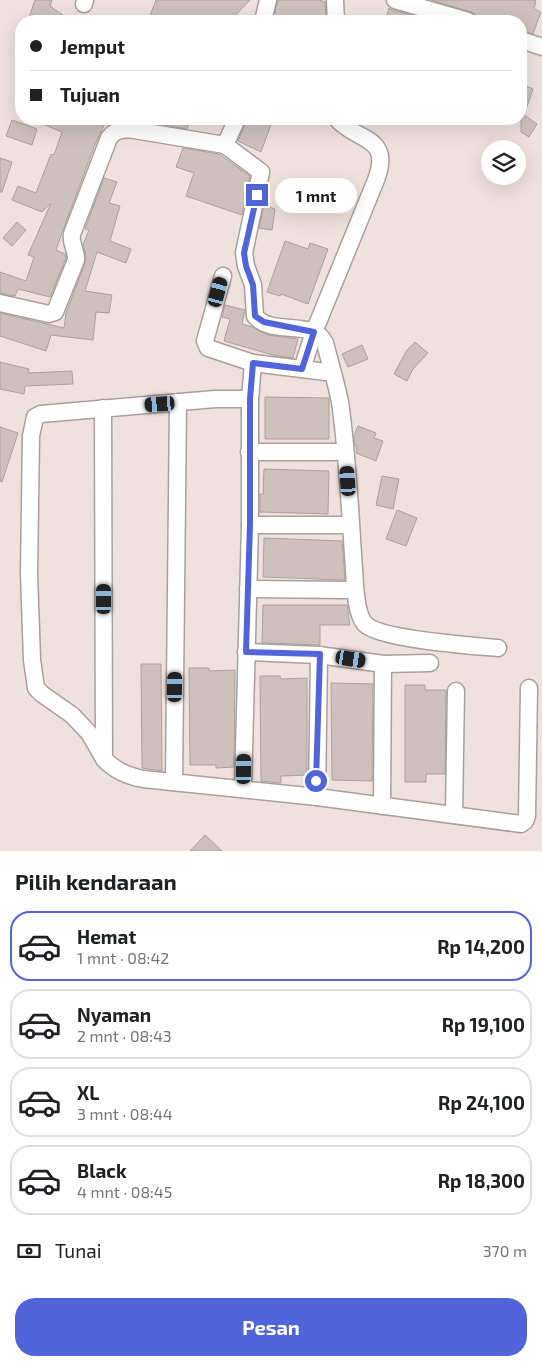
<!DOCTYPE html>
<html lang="id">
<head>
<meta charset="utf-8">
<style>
  :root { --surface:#fff; --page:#f2f2f2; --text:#202124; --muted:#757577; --line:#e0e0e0; --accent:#5264da }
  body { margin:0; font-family:"Exo 2",sans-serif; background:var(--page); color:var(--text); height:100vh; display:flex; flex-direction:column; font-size:19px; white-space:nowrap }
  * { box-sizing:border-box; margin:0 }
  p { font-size:16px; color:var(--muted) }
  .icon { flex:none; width:28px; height:28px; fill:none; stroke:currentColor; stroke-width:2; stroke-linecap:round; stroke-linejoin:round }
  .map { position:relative; height:851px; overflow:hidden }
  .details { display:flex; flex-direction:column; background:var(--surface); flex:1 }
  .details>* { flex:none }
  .hud { position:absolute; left:15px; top:15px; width:512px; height:110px; border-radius:20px; box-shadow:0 5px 20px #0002; display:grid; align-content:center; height:110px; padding:0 15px; background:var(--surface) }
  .tools { position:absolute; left:481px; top:140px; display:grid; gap:10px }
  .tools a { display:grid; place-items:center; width:45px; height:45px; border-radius:50%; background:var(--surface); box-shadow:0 5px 20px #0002; font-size:25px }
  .end { position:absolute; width:22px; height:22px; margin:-11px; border:6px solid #5264da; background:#fff; box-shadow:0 0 0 2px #fff }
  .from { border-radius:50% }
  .bubble { position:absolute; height:35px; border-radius:18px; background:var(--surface); box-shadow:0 5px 20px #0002; font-size:16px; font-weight:700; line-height:35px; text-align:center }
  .car { position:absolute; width:15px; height:30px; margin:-15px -8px; border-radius:6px; box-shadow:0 0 4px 1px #0007; background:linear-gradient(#222 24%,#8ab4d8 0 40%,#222 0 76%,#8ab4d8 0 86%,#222 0) }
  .hud b { display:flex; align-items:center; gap:18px; height:48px; font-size:19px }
  .hud b+b { border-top:1px solid var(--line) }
  .hud i { width:12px; height:12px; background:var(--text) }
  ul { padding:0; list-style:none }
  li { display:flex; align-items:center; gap:15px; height:70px; margin:0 10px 8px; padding:0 5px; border:2px solid var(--line); border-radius:20px }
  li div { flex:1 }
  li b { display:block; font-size:19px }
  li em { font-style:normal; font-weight:700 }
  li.current { border-color:var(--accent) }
  li>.icon { width:45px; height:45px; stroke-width:1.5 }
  h2 { padding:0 15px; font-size:22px; line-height:60px }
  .pay { display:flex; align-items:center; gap:12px; height:55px; padding:0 15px; font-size:19px }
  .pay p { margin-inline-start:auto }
  .button { display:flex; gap:10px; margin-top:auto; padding:10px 15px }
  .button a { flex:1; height:58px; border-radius:20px; background:var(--accent); color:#fff; font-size:20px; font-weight:700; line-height:58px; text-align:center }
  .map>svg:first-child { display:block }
  .building { fill:#cec1bd; stroke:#ada09c }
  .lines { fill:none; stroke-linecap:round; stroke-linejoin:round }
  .minor-casing { stroke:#ac9f9b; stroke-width:19 }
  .minor { stroke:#fff; stroke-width:16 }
  .route { stroke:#5264da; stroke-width:6 }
</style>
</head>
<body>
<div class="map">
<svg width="542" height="851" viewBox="0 0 542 851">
  <rect width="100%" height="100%" fill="#efe1dd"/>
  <g class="building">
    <path d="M 35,0 L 52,0 L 50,6 L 71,21 L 28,21 Z"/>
    <path d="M 156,0 L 250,0 L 230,21 L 148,21 Z"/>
    <path d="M 278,0 L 320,0 L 325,2 L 326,21 L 273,21 Z"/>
    <path d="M 431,0 L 536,0 L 534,9 L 541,12 L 533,34 L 521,30 L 521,21 L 478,21 L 475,14 L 471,12 Z"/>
    <path d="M 389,8 L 392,10 L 433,21 L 385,21 Z"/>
    <path d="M 521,84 L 533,89 L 524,115 L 537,124 L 529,137 L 521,132 Z"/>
    <path d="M 30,119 L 107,119 L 94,147 L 63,230 L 56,250 L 65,254 L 66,258 L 50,297 L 18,289 L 15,296 L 0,293 L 0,272 L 26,281 L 34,257 L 28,255 L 51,203 L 42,212 L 12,200 L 18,186 L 36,193 L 51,154 L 54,155 L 62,132 Z"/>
    <path d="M 136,119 L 191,119 L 187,129 L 138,121 Z"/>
    <path d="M 247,119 L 273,119 L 261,152 L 238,141 Z"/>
    <path d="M 12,120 L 37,129 L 32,145 L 6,136 Z"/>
    <path d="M 183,148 L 219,154 L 250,176 L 244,199 L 245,199 L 242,215 L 186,196 L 194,173 L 176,167 Z"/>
    <path d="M 0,158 L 12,162 L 2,192 L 0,192 Z"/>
    <path d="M 104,178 L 117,182 L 109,203 L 120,206 L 110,241 L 131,249 L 126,263 L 97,252 L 85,291 L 112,295 L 109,313 L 96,312 L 93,340 L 51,335 L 46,351 L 0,336 L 0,313 L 64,328 L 66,313 L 85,263 L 86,255 L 83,245 L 89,230 L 85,229 Z"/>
    <path d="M 264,205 L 275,209 L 272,230 L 259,228 Z"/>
    <path d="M 17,222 L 26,230 L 12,246 L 3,238 Z"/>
    <path d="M 285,241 L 308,249 L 310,243 L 328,249 L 308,304 L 281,294 L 280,296 L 267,292 Z"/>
    <path d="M 225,305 L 245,310 L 242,324 L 252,327 L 268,335 L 298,339 L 293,358 L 273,355 L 224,341 L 230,319 L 222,317 Z"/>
    <path d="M 415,342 L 428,353 L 413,369 L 407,381 L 394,374 L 407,350 Z"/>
    <path d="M 362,345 L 368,359 L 348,367 L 342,354 Z"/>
    <path d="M 0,362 L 29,369 L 28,373 L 72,371 L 73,384 L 25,386 L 24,394 L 0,389 Z"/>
    <path d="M 265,397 L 329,398 L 329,439 L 265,439 Z"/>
    <path d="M 358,426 L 376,433 L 374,438 L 383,441 L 376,461 L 356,453 L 357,447 L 355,446 L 354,436 Z"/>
    <path d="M 0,427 L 18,433 L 2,482 L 0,481 Z"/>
    <path d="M 264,469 L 329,471 L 328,514 L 260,512 L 260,494 L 263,494 Z"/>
    <path d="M 382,476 L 399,479 L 393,509 L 376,505 Z"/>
    <path d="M 397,510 L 417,518 L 406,546 L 386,539 Z"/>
    <path d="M 264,538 L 342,541 L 345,580 L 263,577 Z"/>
    <path d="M 263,605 L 347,605 L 350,625 L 320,625 L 320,645 L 262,643 Z"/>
    <path d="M 141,664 L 161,664 L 162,771 L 142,768 Z"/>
    <path d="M 189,668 L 209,668 L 209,671 L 235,670 L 234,767 L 216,768 L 216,765 L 190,765 Z"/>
    <path d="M 260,676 L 280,676 L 281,679 L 307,678 L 307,775 L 281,776 L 281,783 L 261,781 Z"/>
    <path d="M 331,683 L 373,684 L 372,781 L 332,780 Z"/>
    <path d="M 405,685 L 425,685 L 425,690 L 446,690 L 445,774 L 426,774 L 426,782 L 405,782 Z"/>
    <path d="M 205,835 L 222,851 L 190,851 Z"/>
  </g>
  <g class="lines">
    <defs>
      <g id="minor">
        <path d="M 335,0 L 336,21"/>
        <path d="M 395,0 L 468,21"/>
        <path d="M 84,4 L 85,0"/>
        <path d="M 263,21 L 268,0"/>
        <path d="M 521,40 L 542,47"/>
        <path d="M 225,145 L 237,119"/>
        <path d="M 223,276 L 205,341 L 208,348 L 253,363 L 326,372"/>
        <path d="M 0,303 L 49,314 L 55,312 L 76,260 C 77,251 70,244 72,234 L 109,138 C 114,131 120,130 128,129 L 225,145 L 261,172 L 244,253 L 246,266 L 253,285 L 255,316 C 271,337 313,318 325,343 C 330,363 336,382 340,402 C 348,457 350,513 354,569 C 355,583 355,613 365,624 C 379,639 474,646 498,648"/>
        <path d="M 302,369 L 314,332 L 376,180 C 393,135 356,142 337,119"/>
        <path d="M 103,408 L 104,759 C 114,770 128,776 143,779 L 317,797 L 319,655"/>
        <path d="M 249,452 L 335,452"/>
        <path d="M 250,525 L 344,525"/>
        <path d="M 248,589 L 345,590"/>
        <path d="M 246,652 L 319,655 L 383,664 L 430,663"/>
        <path d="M 103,757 L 89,733 L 72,715 L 42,694 L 36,688 L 32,660 L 29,573 L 31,436 L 35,417 L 41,414 L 215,399 L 250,399"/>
        <path d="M 174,782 L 178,402"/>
        <path d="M 243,788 L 250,525 L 250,399 L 253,363"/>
        <path d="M 317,797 L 521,824 L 525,821 L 527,816 L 529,688"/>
        <path d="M 382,806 L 383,664"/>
        <path d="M 454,815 L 456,691"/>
      </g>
    </defs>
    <use href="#minor" class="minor-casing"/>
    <use href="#minor" class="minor"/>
  </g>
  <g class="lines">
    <path class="route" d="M 257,195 L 244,253 L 246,266 L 253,285 L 255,316 L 264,322 L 314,332 L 302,369 L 253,363 L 250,399 L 250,524 L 246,652 L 320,654 L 316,781"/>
  </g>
</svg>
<div class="tools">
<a><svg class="icon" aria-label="layers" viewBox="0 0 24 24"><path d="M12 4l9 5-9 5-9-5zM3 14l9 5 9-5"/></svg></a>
</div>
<i class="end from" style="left:316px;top:781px"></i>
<i class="end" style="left:257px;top:195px"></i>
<div class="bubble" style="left:275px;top:178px;width:82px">1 mnt</div>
<i class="car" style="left:218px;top:292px;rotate:15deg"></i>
<i class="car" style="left:160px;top:404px;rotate:266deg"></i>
<i class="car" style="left:348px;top:481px;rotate:356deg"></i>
<i class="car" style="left:104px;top:599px;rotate:0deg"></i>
<i class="car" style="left:351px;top:659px;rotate:99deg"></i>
<i class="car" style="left:175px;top:687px;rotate:1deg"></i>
<i class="car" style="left:244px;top:769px;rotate:1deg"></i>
<div class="hud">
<b><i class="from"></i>Jemput</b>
<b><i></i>Tujuan</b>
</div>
</div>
<section class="details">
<h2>Pilih kendaraan</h2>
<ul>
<li class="current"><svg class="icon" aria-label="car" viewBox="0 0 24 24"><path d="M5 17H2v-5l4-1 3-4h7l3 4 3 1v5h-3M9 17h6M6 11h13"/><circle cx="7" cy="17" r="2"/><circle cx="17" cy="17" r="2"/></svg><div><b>Hemat</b><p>1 mnt · 08:42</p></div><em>Rp 14,200</em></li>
<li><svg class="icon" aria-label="car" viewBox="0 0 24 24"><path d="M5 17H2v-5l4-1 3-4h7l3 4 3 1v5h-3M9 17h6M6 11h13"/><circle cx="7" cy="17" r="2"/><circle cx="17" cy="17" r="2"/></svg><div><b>Nyaman</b><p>2 mnt · 08:43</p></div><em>Rp 19,100</em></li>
<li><svg class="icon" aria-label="car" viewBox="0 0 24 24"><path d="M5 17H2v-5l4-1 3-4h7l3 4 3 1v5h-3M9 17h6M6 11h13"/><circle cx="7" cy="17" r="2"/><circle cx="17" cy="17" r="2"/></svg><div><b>XL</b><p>3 mnt · 08:44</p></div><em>Rp 24,100</em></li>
<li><svg class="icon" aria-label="car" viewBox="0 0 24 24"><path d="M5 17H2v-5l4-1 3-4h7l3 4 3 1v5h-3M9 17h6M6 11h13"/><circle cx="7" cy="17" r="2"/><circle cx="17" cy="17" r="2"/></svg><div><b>Black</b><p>4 mnt · 08:45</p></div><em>Rp 18,300</em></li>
</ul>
<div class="pay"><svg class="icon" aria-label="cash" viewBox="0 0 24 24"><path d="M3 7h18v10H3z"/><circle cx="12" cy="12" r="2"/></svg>Tunai<p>370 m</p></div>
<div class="button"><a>Pesan</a></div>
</section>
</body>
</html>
